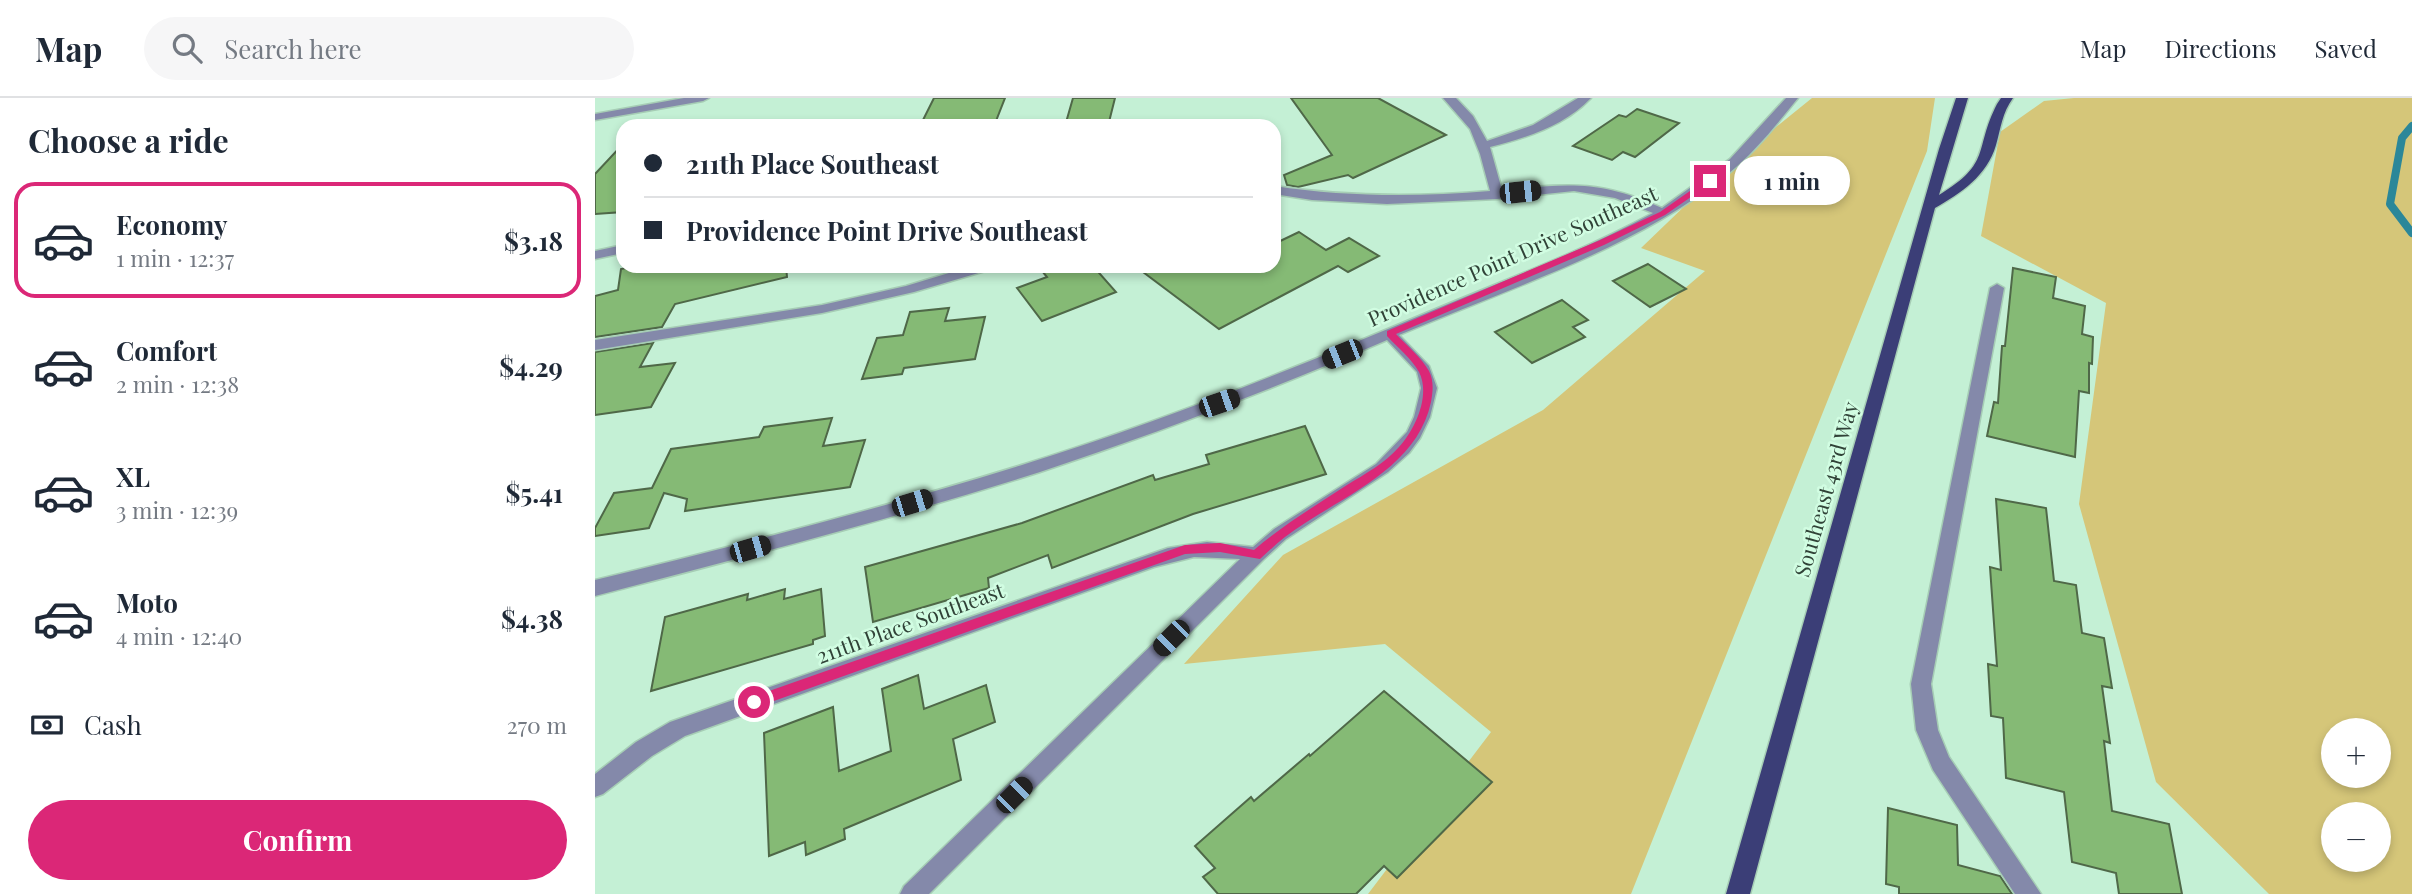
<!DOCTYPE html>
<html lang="en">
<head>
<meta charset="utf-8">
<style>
  :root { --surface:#fff; --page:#f6f6f7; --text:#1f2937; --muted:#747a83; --line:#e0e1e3; --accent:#db2777 }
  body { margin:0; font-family:"Playfair Display",serif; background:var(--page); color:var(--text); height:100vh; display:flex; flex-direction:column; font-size:26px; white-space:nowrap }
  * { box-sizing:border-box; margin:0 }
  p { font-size:23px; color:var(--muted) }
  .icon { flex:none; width:38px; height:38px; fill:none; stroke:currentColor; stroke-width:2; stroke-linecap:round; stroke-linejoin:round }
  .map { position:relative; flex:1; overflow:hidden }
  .drawer { display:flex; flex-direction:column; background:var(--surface); width:595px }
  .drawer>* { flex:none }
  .top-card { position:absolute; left:21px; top:21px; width:665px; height:154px; border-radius:21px; box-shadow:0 4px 10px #0003; display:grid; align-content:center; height:154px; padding:0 28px; background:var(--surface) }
  .buttons { position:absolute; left:1726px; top:620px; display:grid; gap:14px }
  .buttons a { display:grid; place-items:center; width:70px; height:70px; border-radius:50%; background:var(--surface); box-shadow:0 4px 10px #0003; font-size:35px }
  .end { position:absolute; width:32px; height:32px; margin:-16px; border:9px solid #db2777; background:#fff; box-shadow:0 0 0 4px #fff }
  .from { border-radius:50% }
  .bubble { position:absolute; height:49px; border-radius:24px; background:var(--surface); box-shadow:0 4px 10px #0003; font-size:23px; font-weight:700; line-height:49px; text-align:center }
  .car { position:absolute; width:21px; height:42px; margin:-21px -10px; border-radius:9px; box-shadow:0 0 5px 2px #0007; background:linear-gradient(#222 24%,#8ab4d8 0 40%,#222 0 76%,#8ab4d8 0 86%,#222 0) }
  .top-card b { display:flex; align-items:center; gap:24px; height:66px; font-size:26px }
  .top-card b+b { border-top:2px solid var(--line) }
  .top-card i { width:18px; height:18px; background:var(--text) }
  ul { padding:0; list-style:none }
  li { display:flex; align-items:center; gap:21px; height:116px; margin:0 14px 10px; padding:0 14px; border:4px solid transparent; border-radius:21px }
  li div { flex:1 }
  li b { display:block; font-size:26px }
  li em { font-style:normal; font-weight:700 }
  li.selected { border-color:var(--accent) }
  li>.icon { width:63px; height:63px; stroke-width:1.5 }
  h2 { padding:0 28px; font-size:32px; line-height:84px }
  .pay { display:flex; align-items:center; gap:18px; height:77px; padding:0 28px; font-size:26px }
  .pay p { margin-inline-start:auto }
  .action { display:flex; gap:14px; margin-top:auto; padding:14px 28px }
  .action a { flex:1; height:80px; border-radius:42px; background:var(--accent); color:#fff; font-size:28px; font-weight:700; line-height:80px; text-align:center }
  header { display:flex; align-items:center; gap:42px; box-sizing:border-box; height:98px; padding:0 35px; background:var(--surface); border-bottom:2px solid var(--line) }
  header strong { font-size:33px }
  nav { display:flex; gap:38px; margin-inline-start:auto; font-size:24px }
  .search { width:490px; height:63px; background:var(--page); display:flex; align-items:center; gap:18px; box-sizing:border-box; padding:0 24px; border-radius:38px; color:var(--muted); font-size:26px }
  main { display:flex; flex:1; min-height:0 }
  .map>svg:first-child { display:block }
  .green { fill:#d5c679; fill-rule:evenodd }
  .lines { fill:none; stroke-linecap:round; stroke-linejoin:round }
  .stream { stroke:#2b8799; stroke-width:8 }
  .building { fill:#85ba75; stroke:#4f6848; stroke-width:2 }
  .minor-casing { stroke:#a6cdb5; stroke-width:3 }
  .major-casing { stroke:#a6cdb5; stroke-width:3 }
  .minor { fill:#8489aa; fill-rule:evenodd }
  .major { fill:#3b3e77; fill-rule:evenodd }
  .route { fill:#db2777 }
  .labels { text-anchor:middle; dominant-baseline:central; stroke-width:5; stroke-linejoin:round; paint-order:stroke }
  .street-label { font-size:21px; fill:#304237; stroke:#d1fde2 }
</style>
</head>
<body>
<header>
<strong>Map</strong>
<div class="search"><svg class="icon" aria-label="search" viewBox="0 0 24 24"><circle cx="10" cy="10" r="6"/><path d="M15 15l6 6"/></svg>Search here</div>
<nav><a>Map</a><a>Directions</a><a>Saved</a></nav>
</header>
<main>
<section class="drawer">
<h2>Choose a ride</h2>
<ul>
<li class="selected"><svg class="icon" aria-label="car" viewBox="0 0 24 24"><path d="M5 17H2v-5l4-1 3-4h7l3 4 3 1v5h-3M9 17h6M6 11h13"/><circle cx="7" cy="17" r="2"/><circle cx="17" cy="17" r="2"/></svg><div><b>Economy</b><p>1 min · 12:37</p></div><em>$3.18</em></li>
<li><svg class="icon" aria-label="car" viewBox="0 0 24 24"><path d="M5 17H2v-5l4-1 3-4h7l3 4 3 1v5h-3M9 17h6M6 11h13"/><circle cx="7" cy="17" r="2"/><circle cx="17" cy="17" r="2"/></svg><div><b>Comfort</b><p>2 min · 12:38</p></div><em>$4.29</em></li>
<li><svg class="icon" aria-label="car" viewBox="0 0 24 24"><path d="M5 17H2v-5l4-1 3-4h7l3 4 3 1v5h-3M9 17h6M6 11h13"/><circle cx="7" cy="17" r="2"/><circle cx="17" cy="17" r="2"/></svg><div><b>XL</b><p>3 min · 12:39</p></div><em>$5.41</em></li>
<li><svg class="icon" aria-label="car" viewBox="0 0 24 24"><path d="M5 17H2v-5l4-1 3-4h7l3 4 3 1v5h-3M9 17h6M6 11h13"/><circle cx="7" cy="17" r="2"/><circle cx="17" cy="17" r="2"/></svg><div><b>Moto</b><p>4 min · 12:40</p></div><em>$4.38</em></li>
</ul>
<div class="pay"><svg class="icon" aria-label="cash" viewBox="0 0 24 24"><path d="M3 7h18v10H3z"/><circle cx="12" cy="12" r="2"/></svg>Cash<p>270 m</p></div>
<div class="action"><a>Confirm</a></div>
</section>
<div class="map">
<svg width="1817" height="796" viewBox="0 0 1817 796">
  <rect width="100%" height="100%" fill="#c4f0d5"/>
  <g class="green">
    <path d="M 1217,0 L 1340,0 L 1332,53 L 1036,796 L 773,796 L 896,634 L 790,546 L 589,566 L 688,457 L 948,312 L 1110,173 L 1046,150 L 1123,76 Z"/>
    <path d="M 1479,0 L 1817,0 L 1817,796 L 1674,796 L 1561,684 L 1484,406 L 1511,205 L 1386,138 L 1405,34 L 1449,3 ZM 1738,632 L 1783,632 L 1783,677 L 1738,677 ZM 1738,716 L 1783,716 L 1783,761 L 1738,761 Z"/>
  </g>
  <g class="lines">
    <path class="stream" d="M 1817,28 L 1807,40 L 1795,106 L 1817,135"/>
  </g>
  <g class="building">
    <path d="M 339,0 L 410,0 L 399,28 L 325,28 Z"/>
    <path d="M 478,0 L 520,0 L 513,28 L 470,28 Z"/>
    <path d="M 696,0 L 783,0 L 851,37 L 758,80 L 753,77 L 703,89 L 692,87 L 689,77 L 737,57 Z"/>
    <path d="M 1042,11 L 1084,25 L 1040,59 L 1028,54 L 1017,62 L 978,48 L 1024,17 L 1031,19 Z"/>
    <path d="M 28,46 L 28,114 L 0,116 L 0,76 Z"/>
    <path d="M 704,134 L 731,152 L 754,140 L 784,158 L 753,174 L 743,168 L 624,231 L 540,168 L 679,168 L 679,146 Z"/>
    <path d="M 1053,166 L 1091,191 L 1055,209 L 1018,183 Z"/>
    <path d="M 42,168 L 191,168 L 192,179 L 80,206 L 67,229 L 0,239 L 0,198 L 23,192 L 26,171 Z"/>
    <path d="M 443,168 L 498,168 L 521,194 L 447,223 L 422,190 L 452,179 Z"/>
    <path d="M 1418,170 L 1461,179 L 1458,200 L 1490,208 L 1487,236 L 1498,239 L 1497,266 L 1494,265 L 1494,295 L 1484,293 L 1480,359 L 1392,338 L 1399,304 L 1403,305 L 1407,248 L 1410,248 Z"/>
    <path d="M 967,202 L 993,222 L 978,229 L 990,239 L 937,265 L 900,234 Z"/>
    <path d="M 354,210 L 350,223 L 390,219 L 380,261 L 309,270 L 307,276 L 267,281 L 282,240 L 308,237 L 315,214 Z"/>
    <path d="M 58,245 L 45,269 L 80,265 L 56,309 L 0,317 L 0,254 Z"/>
    <path d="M 237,320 L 228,348 L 270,342 L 255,389 L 90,413 L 92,401 L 69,395 L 54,430 L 0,438 L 0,430 L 19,395 L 57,390 L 76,351 L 164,339 L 169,329 Z"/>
    <path d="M 710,328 L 731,376 L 598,416 L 457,470 L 453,457 L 393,480 L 394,490 L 278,524 L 270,469 L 427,425 L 558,377 L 560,382 L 614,366 L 611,357 Z"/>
    <path d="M 1401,401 L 1451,410 L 1459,483 L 1481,487 L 1487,535 L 1509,540 L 1517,590 L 1507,588 L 1515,645 L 1509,643 L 1517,713 L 1574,726 L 1587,796 L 1524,796 L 1521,775 L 1477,764 L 1469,694 L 1411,680 L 1408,620 L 1396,618 L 1393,566 L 1402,568 L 1395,469 L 1406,472 Z"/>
    <path d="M 190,491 L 189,501 L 226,491 L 230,538 L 218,542 L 218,546 L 56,593 L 70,519 L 153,496 L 152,502 Z"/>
    <path d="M 323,577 L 329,611 L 391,587 L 400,624 L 358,641 L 366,682 L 249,731 L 250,741 L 211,757 L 210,744 L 174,758 L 169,635 L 238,609 L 244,673 L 296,653 L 287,591 Z"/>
    <path d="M 789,593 L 897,684 L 802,780 L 789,768 L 761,796 L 623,796 L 608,779 L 620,770 L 600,748 L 656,699 L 659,703 L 714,656 L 715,658 Z"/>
    <path d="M 1293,710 L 1362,727 L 1363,767 L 1405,778 L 1417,796 L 1304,796 L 1304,789 L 1291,786 Z"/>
  </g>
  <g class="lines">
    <defs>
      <g id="minor">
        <path d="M 89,0 L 114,0 L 108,3 L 0,22 L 0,16 Z"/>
        <path d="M 848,0 L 861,0 L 878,18 L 892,43 L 938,27 L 983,0 L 996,0 C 970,28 930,40 895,49 L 907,92 C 973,86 1004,81 1067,110 L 1135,61 L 1191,0 L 1203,0 C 1182,26 1160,54 1134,75 C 1041,151 914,190 804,237 L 834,268 L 842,290 L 835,319 L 825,340 L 814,355 L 793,374 L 691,441 L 668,462 L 334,796 L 305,796 L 309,788 L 645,461 L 599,459 L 559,469 L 90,638 L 57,658 L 8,696 L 0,699 L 0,676 L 41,644 L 75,624 L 573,450 L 612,444 L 658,449 L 679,431 L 781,366 L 812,334 L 819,319 L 826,290 L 822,274 L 792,242 C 678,291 563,335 445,374 C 298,421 149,459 0,498 L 0,482 C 144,447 288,410 430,366 C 568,323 703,269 836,213 C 910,182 986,154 1058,115 L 1020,100 L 979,93 L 902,101 L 792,106 L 717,102 L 679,96 L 679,88 C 751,99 822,99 895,93 L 885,56 L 875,31 Z"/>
        <path d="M 28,147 L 28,155 L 0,161 L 0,153 Z"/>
        <path d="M 377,168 L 399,168 L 397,171 L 319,194 L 227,215 L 0,252 L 0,242 L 227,207 L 311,188 Z"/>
        <path d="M 1402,186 L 1409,190 L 1336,586 L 1343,632 L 1354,659 L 1446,796 L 1420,796 L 1338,672 L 1321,632 L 1316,586 L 1395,190 Z"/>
      </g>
      <path id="major" d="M 1361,0 L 1373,0 L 1344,97 C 1398,64 1378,53 1402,6 L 1406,0 L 1418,0 C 1407,15 1406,30 1401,47 C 1392,78 1366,95 1340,110 L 1155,796 L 1131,796 L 1344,51 Z"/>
    </defs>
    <use href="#minor" class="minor-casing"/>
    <use href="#major" class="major-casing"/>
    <use href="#minor" class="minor"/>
    <use href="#major" class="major"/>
  </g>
  <path class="route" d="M 1112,81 L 1119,83 L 1070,117 L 1009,147 L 801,236 C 811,247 827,260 834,273 C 839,283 838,293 836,304 C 821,374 741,400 690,439 C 681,446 673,454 665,461 L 625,454 L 590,456 L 159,610 L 154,608 L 154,600 L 590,447 L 625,445 L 659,452 C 688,427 720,408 752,387 C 770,376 790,365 804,349 C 820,332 836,297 824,274 C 817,261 802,249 792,238 L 792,233 L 1003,143 L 1065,114 Z"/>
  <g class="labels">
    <g class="street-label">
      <text transform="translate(917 157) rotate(-24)">Providence Point Drive Southeast</text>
      <text transform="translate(1230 391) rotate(-74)">Southeast 43rd Way</text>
      <text transform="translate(315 524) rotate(-20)">211th Place Southeast</text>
    </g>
  </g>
</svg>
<div class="buttons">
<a>+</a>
<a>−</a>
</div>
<i class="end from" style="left:159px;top:604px"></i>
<i class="end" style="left:1115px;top:83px"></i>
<div class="bubble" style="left:1139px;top:58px;width:116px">1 min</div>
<i class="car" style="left:925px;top:94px;rotate:84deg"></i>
<i class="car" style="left:747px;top:256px;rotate:248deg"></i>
<i class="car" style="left:624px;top:305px;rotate:71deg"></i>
<i class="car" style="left:317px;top:405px;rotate:73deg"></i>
<i class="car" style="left:155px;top:451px;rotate:74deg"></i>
<i class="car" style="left:576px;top:540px;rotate:225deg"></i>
<i class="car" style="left:419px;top:697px;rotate:45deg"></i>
<div class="top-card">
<b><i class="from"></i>211th Place Southeast</b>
<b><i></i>Providence Point Drive Southeast</b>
</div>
</div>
</main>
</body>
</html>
